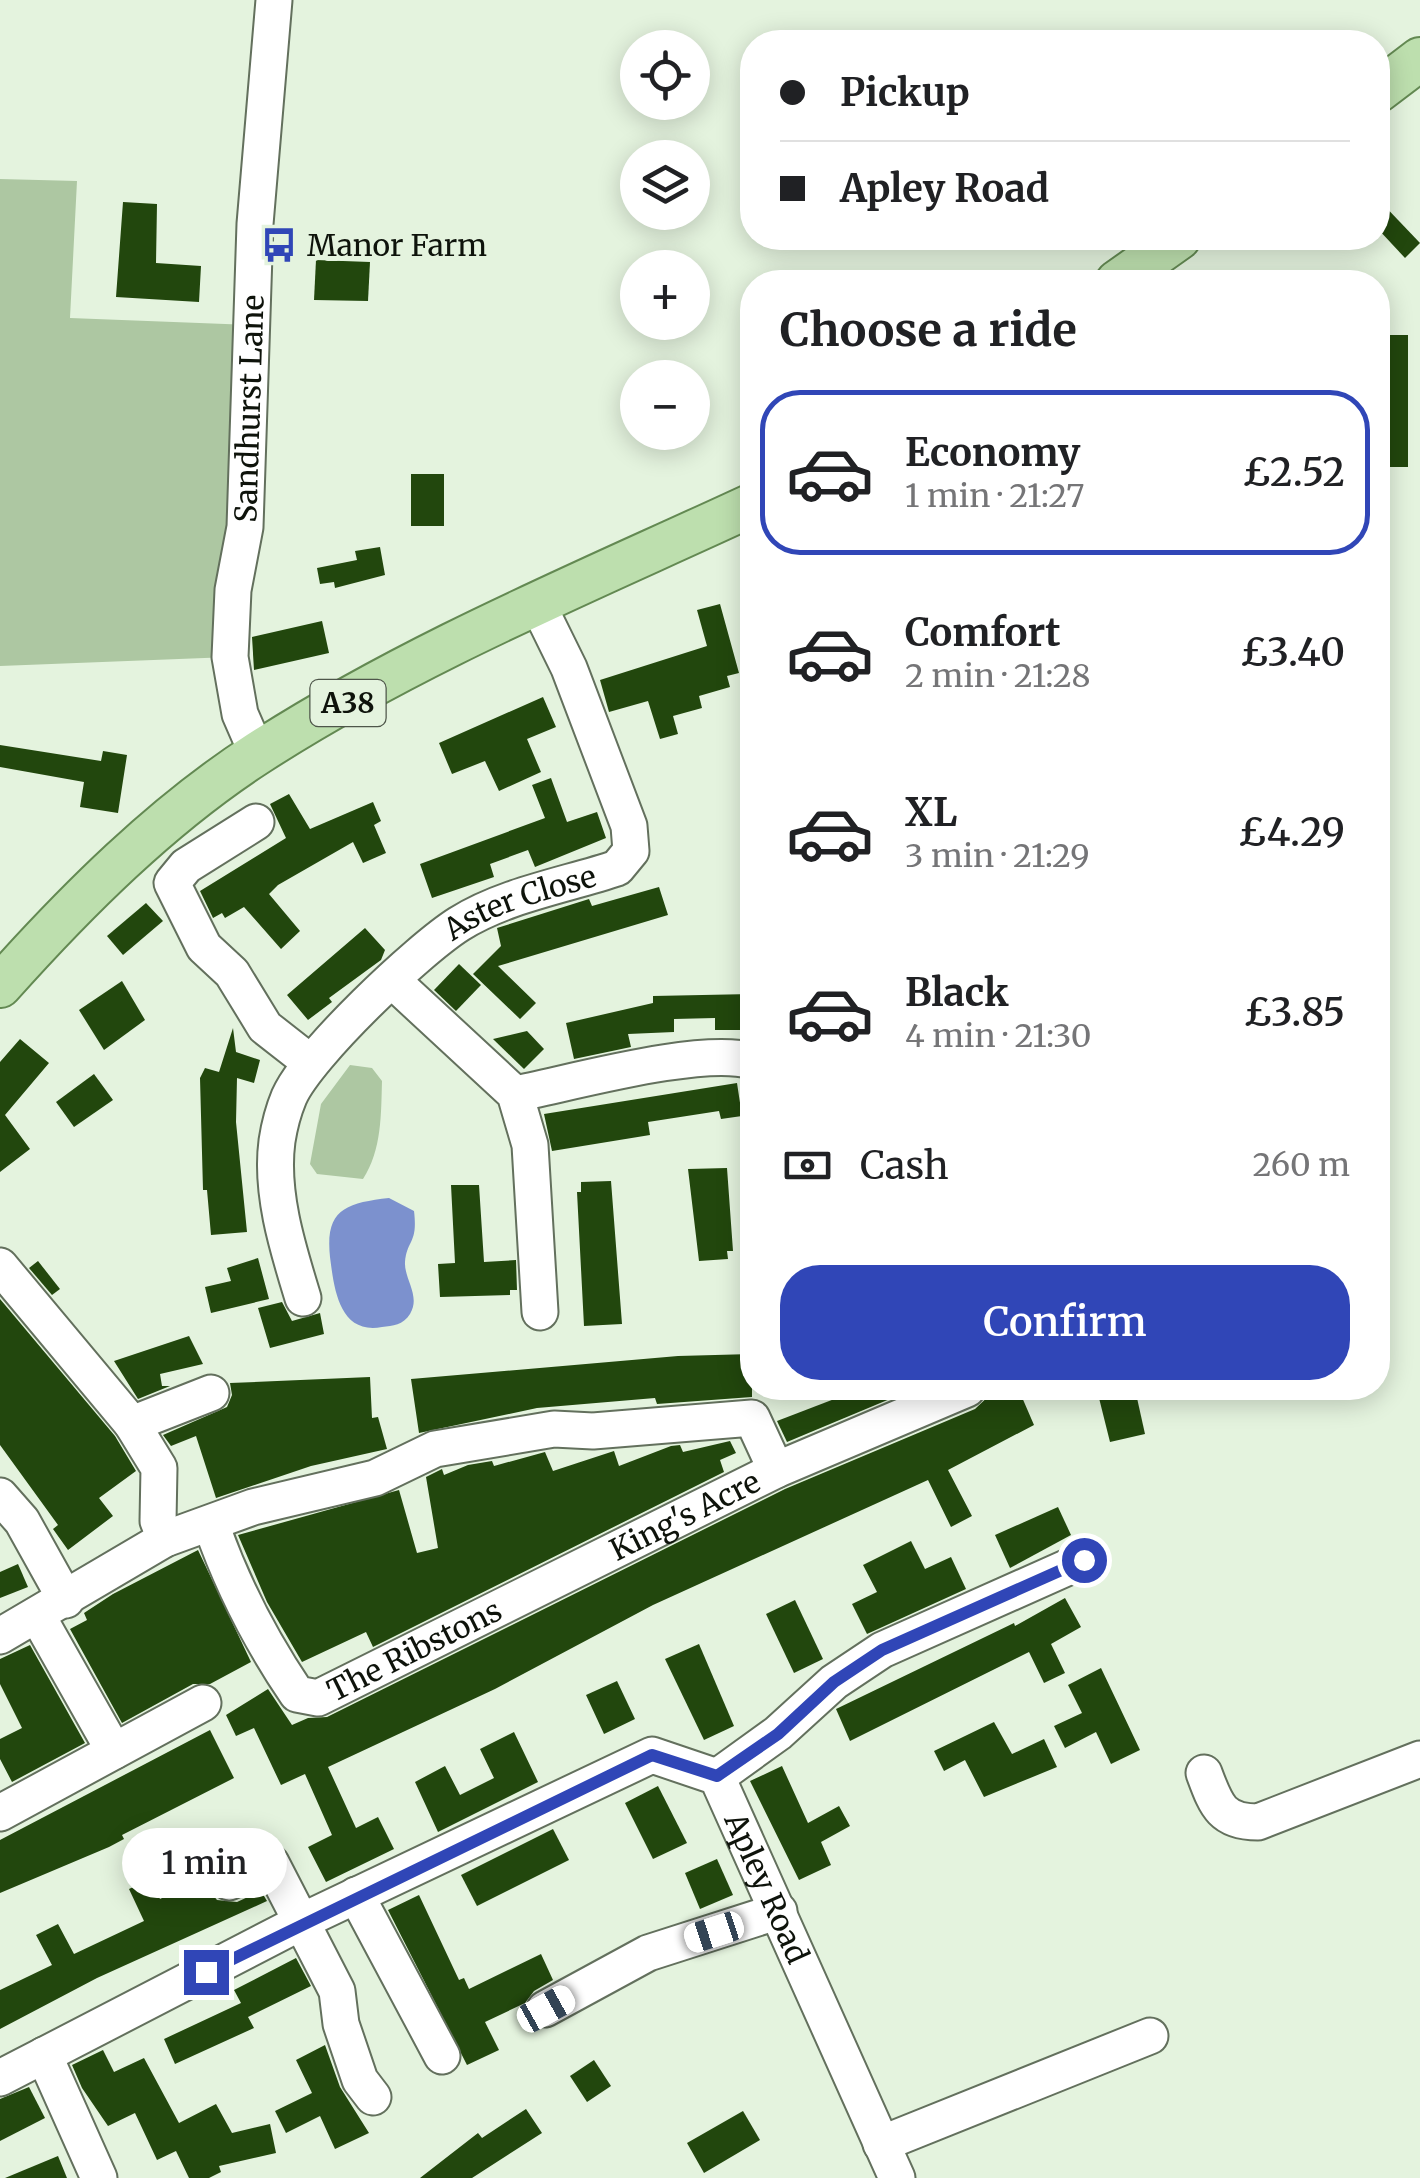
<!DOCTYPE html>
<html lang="en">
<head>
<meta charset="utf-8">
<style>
  :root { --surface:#fff; --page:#f2f2f2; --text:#202124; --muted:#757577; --line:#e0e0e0; --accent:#3046b7 }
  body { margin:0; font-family:Merriweather,serif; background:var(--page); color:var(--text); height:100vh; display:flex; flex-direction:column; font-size:38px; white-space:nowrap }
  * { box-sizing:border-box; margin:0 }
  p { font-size:32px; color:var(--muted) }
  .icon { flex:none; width:55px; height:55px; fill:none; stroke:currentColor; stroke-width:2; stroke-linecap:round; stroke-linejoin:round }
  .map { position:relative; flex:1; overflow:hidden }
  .drawer { position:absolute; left:740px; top:270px; width:650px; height:1130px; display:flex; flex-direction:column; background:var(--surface); border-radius:40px; box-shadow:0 5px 25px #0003 }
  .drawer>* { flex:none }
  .guide { position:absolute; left:740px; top:30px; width:650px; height:220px; border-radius:40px; box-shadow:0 5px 25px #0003; display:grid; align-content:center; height:220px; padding:0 40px; background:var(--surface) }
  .controls { position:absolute; left:620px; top:30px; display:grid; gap:20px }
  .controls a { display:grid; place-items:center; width:90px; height:90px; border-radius:50%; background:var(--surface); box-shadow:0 5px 25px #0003; font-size:50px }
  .end { position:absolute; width:45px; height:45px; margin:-22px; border:12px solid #3046b7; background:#fff; box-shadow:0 0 0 5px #fff }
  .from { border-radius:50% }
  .bubble { position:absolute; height:70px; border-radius:35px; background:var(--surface); box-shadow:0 5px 25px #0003; font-size:32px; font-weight:600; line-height:70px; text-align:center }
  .car { position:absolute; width:30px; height:60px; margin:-30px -15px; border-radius:12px; box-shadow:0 0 8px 2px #0007; background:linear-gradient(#fff 24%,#345 0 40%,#fff 0 76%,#345 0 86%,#fff 0) }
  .guide b { display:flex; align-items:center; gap:35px; height:95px; font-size:38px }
  .guide b+b { border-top:2px solid var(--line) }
  .guide i { width:25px; height:25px; background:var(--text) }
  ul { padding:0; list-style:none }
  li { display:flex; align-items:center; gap:30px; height:165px; margin:0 20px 15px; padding:0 20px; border:5px solid transparent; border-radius:40px }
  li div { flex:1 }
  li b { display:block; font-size:38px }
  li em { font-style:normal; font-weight:600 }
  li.active { border-color:var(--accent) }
  li>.icon { width:90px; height:90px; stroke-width:1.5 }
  h2 { padding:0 40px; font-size:45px; line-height:120px }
  .pay { display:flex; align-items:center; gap:25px; height:110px; padding:0 40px; font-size:38px }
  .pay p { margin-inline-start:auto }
  .button { display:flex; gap:20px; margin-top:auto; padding:20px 40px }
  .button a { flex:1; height:115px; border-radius:40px; background:var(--accent); color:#fff; font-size:40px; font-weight:600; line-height:115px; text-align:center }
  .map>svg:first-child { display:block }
  .green { fill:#adc7a2 }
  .water { fill:#7c91ce }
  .building { fill:#22470d }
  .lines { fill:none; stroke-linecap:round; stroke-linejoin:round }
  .minor-casing { stroke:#63705d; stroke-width:39 }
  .major-casing { stroke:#638952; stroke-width:46 }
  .minor { stroke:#fff; stroke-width:35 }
  .major { stroke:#bddfae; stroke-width:42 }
  .route { stroke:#3046b7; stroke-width:12 }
  .labels { text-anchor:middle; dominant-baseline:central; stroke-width:10; stroke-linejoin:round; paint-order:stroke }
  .shield { fill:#e4f3de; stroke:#4e564a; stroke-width:2.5 }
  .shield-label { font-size:28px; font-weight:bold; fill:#0e130b }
  .poi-label { font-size:30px; fill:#0e130b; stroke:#e4f3de; text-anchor:start }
  .street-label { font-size:30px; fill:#0e130b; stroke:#e4f3de }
</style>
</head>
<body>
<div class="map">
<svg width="1420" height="2178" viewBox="0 0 1420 2178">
  <rect width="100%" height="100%" fill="#e4f3de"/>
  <g class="green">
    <path d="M 0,179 L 77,181 L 70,318 L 251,325 L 230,657 L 0,666 Z"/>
    <path d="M 350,1065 L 372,1068 L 382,1081 C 381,1114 382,1150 363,1179 L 317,1174 L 310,1164 L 321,1104 Z"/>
  </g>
  <path class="water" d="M 389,1198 L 414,1211 C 418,1244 407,1239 405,1262 C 404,1279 421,1296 410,1314 C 403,1325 393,1326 382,1327 C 339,1335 334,1288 330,1257 C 325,1210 345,1203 389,1198 Z"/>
  <g class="building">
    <path d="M 1378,199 L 1420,243 L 1405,258 L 1378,229 Z"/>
    <path d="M 123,202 L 157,204 L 156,263 L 201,266 L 199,302 L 116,297 Z"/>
    <path d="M 316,260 L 370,262 L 368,301 L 314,300 Z"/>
    <rect x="1378" y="335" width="30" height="132"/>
    <rect x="411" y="474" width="33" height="52"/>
    <path d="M 380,547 L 385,575 L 335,588 L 334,582 L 320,584 L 317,568 L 357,560 L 355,551 Z"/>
    <path d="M 720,604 L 739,673 L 727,676 L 730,687 L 699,696 L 702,708 L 673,716 L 678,734 L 660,739 L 648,701 L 609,712 L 600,680 L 707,646 L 697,610 Z"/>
    <path d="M 322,621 L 329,653 L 254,670 L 252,637 Z"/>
    <path d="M 543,697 L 556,727 L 527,739 L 541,772 L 499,791 L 485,761 L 452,774 L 439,743 Z"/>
    <path d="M 0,745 L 101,761 L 103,751 L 127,755 L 118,813 L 80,807 L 84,782 L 0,767 Z"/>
    <path d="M 551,778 L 567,822 L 597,812 L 606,838 L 535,867 L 528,850 L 490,864 L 494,877 L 432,898 L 420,864 L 545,818 L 532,785 Z"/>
    <path d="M 289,794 L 310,829 L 373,802 L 381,821 L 374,825 L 386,853 L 363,863 L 353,842 L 278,885 L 269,894 L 300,931 L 281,949 L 244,907 L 225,918 L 222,913 L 213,918 L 200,891 L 286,838 L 270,804 Z"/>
    <path d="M 659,887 L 668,915 L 498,966 L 536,1003 L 520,1019 L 473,974 L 501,946 L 497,928 L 589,899 L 592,906 Z"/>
    <path d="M 146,903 L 163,921 L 123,955 L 107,936 Z"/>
    <path d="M 365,928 L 385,950 L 381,960 L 329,998 L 332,1002 L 308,1020 L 287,995 Z"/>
    <path d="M 459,964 L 481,985 L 456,1011 L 434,990 Z"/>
    <path d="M 122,981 L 145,1020 L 104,1050 L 79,1010 Z"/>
    <path d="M 752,994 L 752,1030 L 715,1030 L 715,1018 L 674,1019 L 674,1032 L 628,1034 L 631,1047 L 574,1059 L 566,1023 L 653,1003 L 653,996 Z"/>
    <path d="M 233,1028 L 236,1052 L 260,1060 L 254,1083 L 237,1078 L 236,1122 L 247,1232 L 211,1235 L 207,1190 L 203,1190 L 200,1078 L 205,1068 L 219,1072 Z"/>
    <path d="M 527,1031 L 544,1049 L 524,1069 L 493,1039 Z"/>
    <path d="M 20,1039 L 49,1063 L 5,1115 L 30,1149 L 0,1172 L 0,1062 Z"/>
    <path d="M 94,1074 L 113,1100 L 74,1127 L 56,1102 Z"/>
    <path d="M 737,1083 L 742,1116 L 721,1119 L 719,1111 L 648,1122 L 650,1135 L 552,1151 L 544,1114 Z"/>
    <path d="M 727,1168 L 733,1251 L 727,1251 L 728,1259 L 699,1261 L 688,1169 Z"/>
    <path d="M 611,1181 L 622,1324 L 584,1326 L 577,1192 L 581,1192 L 581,1182 Z"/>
    <path d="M 451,1185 L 479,1185 L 484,1262 L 516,1260 L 517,1290 L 510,1290 L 510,1295 L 440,1297 L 438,1264 L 455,1263 Z"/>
    <path d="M 258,1258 L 269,1299 L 211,1313 L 205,1287 L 231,1281 L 227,1268 Z"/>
    <path d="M 38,1261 L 60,1289 L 52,1295 L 29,1268 Z"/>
    <path d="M 0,1299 L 115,1436 L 136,1471 L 99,1498 L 113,1516 L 68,1550 L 53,1529 L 58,1525 L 0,1445 Z"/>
    <path d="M 282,1302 L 292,1321 L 320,1313 L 324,1334 L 270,1348 L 258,1308 Z"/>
    <path d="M 189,1336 L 203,1364 L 160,1374 L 162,1386 L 170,1386 L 138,1399 L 114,1361 Z"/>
    <path d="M 752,1354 L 752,1397 L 657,1404 L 655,1398 L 537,1408 L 419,1433 L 411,1379 L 678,1356 Z"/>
    <path d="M 370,1377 L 372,1418 L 378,1417 L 387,1449 L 311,1466 L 216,1498 L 196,1436 L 171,1446 L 163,1435 L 227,1407 L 232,1395 L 230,1383 Z"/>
    <path d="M 863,1388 L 909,1391 L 787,1442 L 777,1421 Z"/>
    <path d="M 991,1388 L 1018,1388 L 1034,1425 L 948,1470 L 972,1516 L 951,1527 L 928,1480 L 653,1605 L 495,1689 L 328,1767 L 356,1828 L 378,1817 L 394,1849 L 326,1882 L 308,1847 L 332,1835 L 305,1774 L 281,1785 L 254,1728 L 236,1736 L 226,1715 L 268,1689 L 292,1725 L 308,1718 L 327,1717 L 785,1489 L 975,1409 L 993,1392 Z"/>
    <path d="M 1135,1389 L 1145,1434 L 1110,1442 L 1099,1398 Z"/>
    <path d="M 730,1441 L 736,1453 L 720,1460 L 724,1472 L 373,1647 L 366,1632 L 302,1662 L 267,1602 L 238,1535 L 399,1490 L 417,1553 L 438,1548 L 426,1477 L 442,1469 L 444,1475 L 468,1465 L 492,1461 L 494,1466 L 545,1452 L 553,1471 L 614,1451 L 619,1466 L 671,1446 L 680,1445 L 683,1452 Z"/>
    <path d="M 1058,1507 L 1071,1535 L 1010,1568 L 995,1535 Z"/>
    <path d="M 911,1541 L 925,1569 L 951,1557 L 966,1589 L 867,1634 L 852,1604 L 877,1592 L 863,1565 Z"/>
    <path d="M 198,1550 L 251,1662 L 210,1684 L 193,1684 L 122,1723 L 70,1629 L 87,1620 L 84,1613 L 113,1594 Z"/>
    <path d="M 18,1564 L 28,1587 L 0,1598 L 0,1572 Z"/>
    <path d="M 1065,1598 L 1081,1627 L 1051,1644 L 1065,1673 L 1044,1683 L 1029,1652 L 850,1741 L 836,1709 L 1014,1623 L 1015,1626 Z"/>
    <path d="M 795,1600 L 823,1659 L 794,1673 L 766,1614 Z"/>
    <path d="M 699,1644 L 734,1726 L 704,1740 L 665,1659 Z"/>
    <path d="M 30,1645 L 85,1743 L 12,1782 L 0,1759 L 0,1739 L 22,1728 L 0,1684 L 0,1659 Z"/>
    <path d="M 1101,1668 L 1140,1750 L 1111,1764 L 1096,1732 L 1065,1748 L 1054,1726 L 1082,1713 L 1068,1685 Z"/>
    <path d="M 617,1681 L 635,1719 L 604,1734 L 586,1695 Z"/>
    <path d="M 994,1722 L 1012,1754 L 1044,1739 L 1057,1767 L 984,1797 L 965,1760 L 944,1771 L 934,1751 Z"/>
    <path d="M 210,1730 L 234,1778 L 122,1835 L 124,1839 L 109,1847 L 0,1893 L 0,1840 Z"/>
    <path d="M 514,1732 L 538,1782 L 438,1832 L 415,1782 L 445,1766 L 460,1795 L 494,1778 L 480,1749 Z"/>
    <path d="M 782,1766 L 808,1823 L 839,1806 L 850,1826 L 821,1842 L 831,1865 L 799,1880 L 750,1781 Z"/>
    <path d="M 658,1786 L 687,1843 L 653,1859 L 625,1803 Z"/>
    <path d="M 553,1829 L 569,1860 L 477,1906 L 461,1875 Z"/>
    <path d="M 240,1836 L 247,1850 L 220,1863 L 214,1849 Z"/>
    <path d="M 717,1859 L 733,1895 L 700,1909 L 685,1873 Z"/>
    <path d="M 210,1875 L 209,1890 L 217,1900 L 237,1902 L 261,1891 L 267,1901 L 97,1978 L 0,2029 L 0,1990 L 52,1965 L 36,1935 L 58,1924 L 74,1954 L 144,1921 L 129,1889 L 150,1879 L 160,1899 Z"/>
    <path d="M 419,1895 L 459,1980 L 464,1978 L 469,1989 L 541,1954 L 553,1980 L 534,1991 L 525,2003 L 485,2022 L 499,2050 L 467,2065 L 388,1910 Z"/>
    <path d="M 296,1958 L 311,1986 L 248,2017 L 254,2028 L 175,2064 L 164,2039 L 241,2003 L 234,1990 Z"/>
    <path d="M 325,2045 L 340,2087 L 369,2133 L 335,2149 L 320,2116 L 286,2133 L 275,2111 L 312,2093 L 296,2060 Z"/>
    <path d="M 103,2050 L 114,2072 L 144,2058 L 179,2123 L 216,2104 L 232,2133 L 270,2124 L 276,2153 L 219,2166 L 221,2172 L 209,2178 L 189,2178 L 176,2151 L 157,2160 L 135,2113 L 108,2126 L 82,2088 L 72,2065 Z"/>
    <path d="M 594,2060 L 611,2086 L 587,2102 L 570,2076 Z"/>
    <path d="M 29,2087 L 45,2118 L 0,2141 L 0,2099 Z"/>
    <path d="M 526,2109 L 542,2133 L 472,2178 L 420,2178 L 478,2133 L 482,2138 Z"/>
    <path d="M 743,2111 L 760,2140 L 704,2173 L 687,2143 Z"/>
    <path d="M 58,2156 L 67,2178 L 5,2178 Z"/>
  </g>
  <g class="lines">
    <defs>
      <g id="minor">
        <path id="s1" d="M 257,753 L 240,714 L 230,657 L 233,590 L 245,527 L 255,224 L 274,0"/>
        <path d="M 256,822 L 186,866 L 172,883 L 204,947 L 232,973 L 265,1027 L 311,1063"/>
        <path d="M 393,981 L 515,1094 L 530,1145 L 540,1312"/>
        <path d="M 515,1094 C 571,1083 702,1046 752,1061"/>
        <path d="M 0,1266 L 132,1424 L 159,1468 L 158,1521 L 165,1539"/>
        <path id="s2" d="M 303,1298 C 288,1249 270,1193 277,1141 C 279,1128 284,1109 289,1097 C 308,1054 418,950 459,924 C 505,895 566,885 617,868 L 631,851 L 629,826 L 569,668 L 538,605"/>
        <path d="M 132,1424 L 211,1393"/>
        <path d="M 0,1496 L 22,1521 L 66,1600"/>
        <path id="s3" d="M 211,1524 C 232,1585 261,1641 297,1694 L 318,1698 L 776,1470"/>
        <path d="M 37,1615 L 114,1751"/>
        <path d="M 0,1636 L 165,1539 L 253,1507 L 375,1478 L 435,1449 L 554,1429 L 593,1431 L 752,1418 L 776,1470 L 967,1389"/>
        <path d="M 1204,1773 C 1216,1805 1221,1822 1258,1822 L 1420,1759"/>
        <path d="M 717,1777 L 778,1733 L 834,1682 L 882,1650 L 1084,1560"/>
        <path d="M 0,1813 L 203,1703"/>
        <path d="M 229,1882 L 271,1863 L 337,1991 L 341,2024 L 360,2080 L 373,2097"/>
        <path d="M 356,1895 L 442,2056"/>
        <path d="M 545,2009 L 648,1953 L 779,1911"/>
        <path d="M 44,2055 L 99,2178"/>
        <path id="s4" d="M 0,2078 L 315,1915 L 652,1755 L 717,1777 L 897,2178"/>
        <path d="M 881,2144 L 1150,2036"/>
      </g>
      <g id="major">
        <path d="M 1378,91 L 1420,59"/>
        <path d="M 1117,282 L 1179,238"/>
        <path d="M 0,986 C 76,901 162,815 258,753 C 413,653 586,582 752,505"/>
      </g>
    </defs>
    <use href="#minor" class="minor-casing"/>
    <use href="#major" class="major-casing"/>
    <use href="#minor" class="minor"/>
    <use href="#major" class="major"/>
  </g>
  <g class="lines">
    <path class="route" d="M 206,1972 L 652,1755 L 717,1776 L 778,1734 L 834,1682 L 882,1650 L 1084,1560"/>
  </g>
  <defs>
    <symbol id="bus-bare" viewBox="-9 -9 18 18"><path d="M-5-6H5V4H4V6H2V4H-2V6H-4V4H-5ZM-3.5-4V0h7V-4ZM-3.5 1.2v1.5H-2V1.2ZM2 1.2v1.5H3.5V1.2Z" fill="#3046b7" stroke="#e4f3de" stroke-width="2.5" paint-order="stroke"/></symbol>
  </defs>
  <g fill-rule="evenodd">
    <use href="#bus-bare" x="254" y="220" width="50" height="50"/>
  </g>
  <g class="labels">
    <rect class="shield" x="310.5" y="680" width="75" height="46" rx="8"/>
    <g class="shield-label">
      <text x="348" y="703">A38</text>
    </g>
    <g class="poi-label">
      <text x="307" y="245">Manor Farm</text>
    </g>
    <g class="street-label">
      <text stroke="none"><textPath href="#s1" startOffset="350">Sandhurst Lane</textPath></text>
      <text stroke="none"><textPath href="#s2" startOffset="515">Aster Close</textPath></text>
      <text stroke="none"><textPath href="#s3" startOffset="622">King's Acre</textPath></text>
      <text stroke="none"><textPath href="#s3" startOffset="320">The Ribstons</textPath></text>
      <text stroke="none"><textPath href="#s4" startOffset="918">Apley Road</textPath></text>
    </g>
  </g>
</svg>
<div class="controls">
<a><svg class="icon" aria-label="locate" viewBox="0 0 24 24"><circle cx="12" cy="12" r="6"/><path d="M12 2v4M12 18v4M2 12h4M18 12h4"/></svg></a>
<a><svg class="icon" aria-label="layers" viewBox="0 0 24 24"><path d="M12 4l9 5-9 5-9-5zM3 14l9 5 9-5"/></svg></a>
<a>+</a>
<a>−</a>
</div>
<i class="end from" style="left:1084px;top:1560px"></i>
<i class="end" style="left:206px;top:1972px"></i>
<div class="bubble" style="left:122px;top:1828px;width:165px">1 min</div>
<i class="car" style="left:714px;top:1932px;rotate:252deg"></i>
<i class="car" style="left:546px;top:2009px;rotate:61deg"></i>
<div class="guide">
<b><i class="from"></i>Pickup</b>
<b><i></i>Apley Road</b>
</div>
<section class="drawer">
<h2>Choose a ride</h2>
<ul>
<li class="active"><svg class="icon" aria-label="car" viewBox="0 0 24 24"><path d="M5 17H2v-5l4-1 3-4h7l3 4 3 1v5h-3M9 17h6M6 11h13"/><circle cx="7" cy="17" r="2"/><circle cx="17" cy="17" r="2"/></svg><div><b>Economy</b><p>1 min · 21:27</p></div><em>£2.52</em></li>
<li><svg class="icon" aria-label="car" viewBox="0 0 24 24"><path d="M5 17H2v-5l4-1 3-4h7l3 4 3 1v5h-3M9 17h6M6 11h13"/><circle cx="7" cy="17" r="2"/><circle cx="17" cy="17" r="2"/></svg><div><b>Comfort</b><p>2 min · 21:28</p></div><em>£3.40</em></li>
<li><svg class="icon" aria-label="car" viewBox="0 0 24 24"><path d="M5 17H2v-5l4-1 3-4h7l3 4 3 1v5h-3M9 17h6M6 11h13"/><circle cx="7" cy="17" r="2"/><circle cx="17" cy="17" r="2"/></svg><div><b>XL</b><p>3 min · 21:29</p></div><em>£4.29</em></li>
<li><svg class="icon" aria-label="car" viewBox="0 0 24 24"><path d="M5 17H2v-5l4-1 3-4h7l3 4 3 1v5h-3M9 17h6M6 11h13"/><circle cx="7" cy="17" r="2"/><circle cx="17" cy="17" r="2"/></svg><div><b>Black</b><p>4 min · 21:30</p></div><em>£3.85</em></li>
</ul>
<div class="pay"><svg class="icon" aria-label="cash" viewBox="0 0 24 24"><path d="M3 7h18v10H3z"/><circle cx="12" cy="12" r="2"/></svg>Cash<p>260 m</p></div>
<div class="button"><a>Confirm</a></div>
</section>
</div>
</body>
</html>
